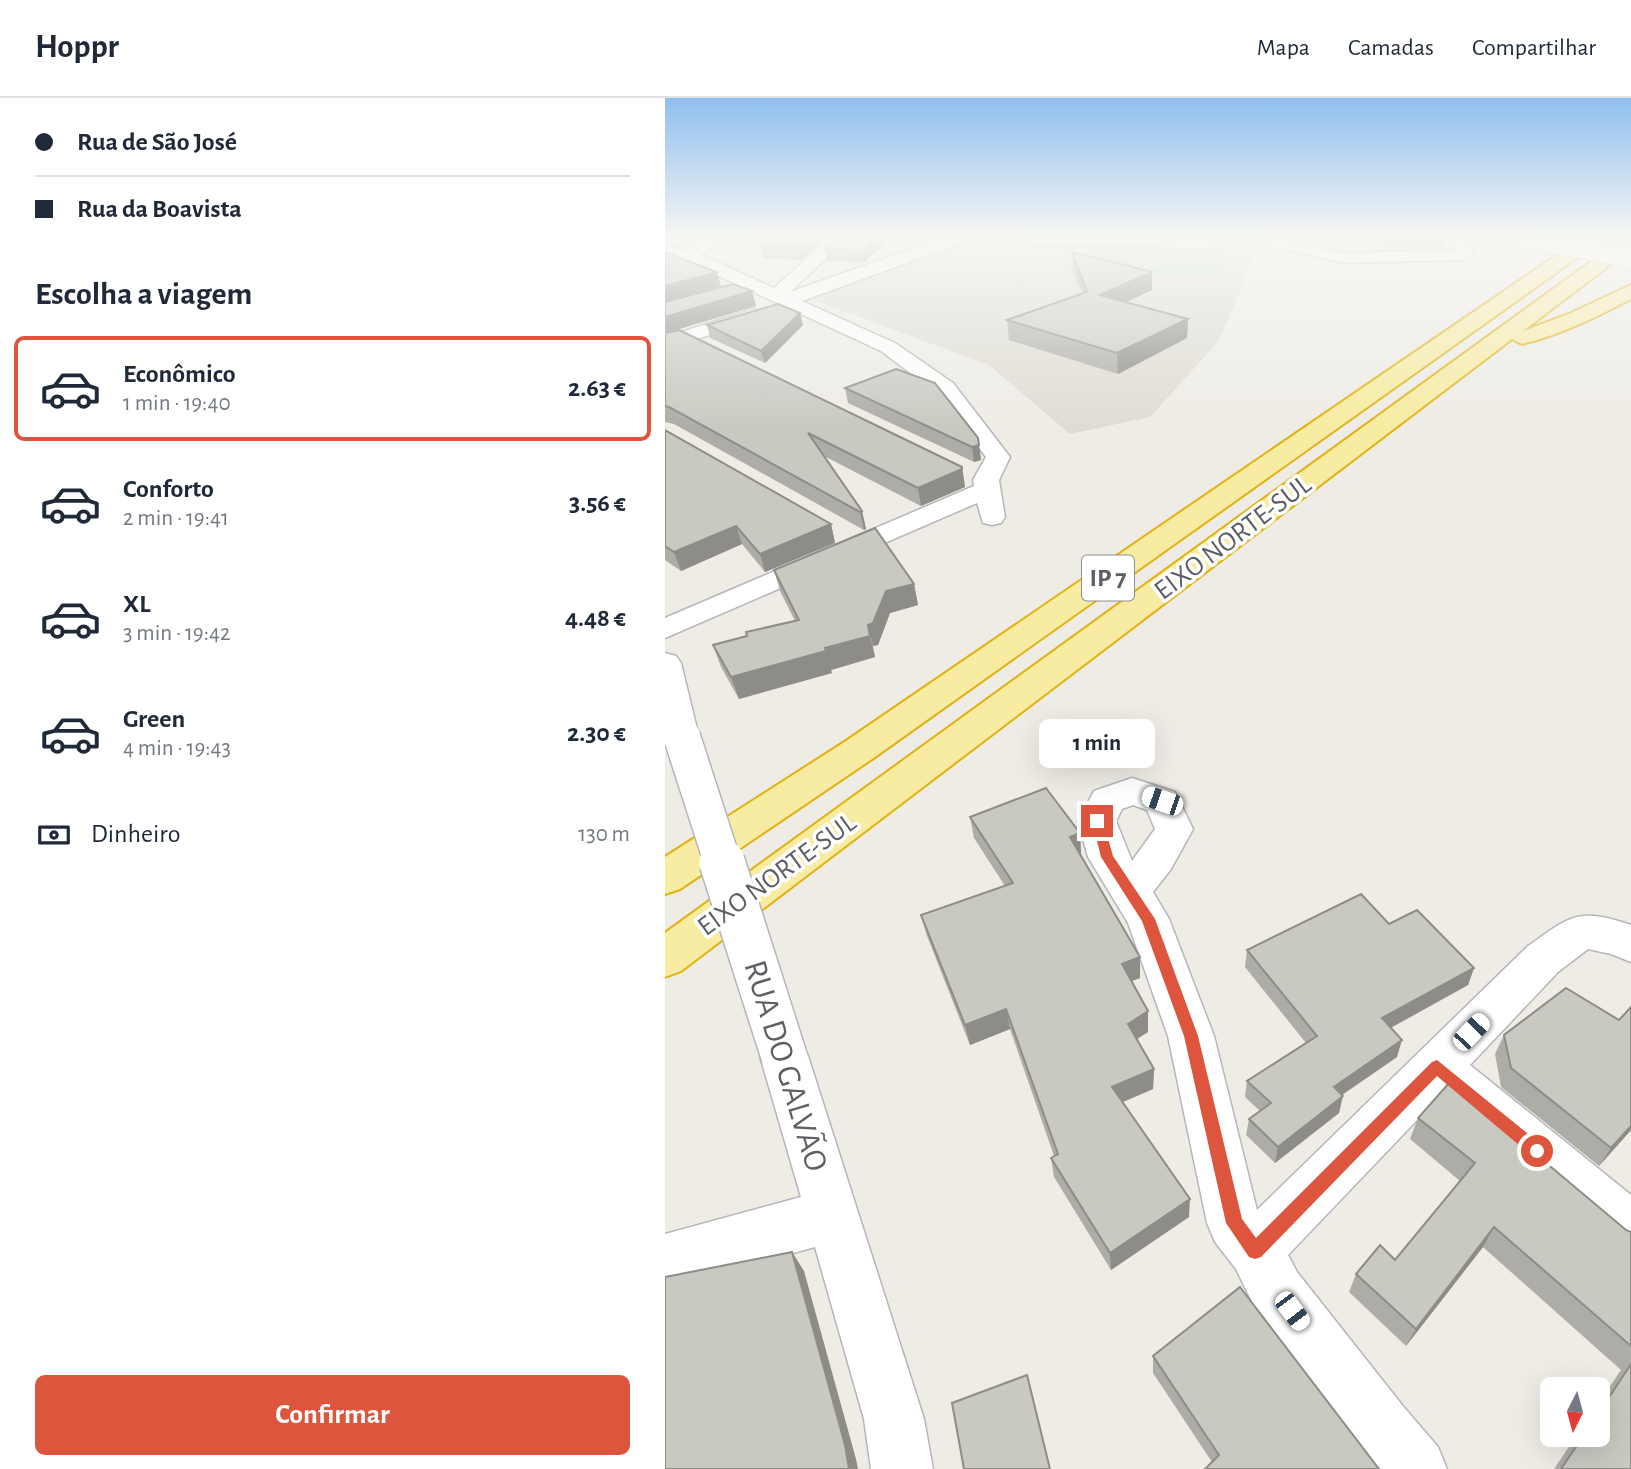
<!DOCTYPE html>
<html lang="pt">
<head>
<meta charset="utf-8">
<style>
  :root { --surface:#fff; --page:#f6f6f7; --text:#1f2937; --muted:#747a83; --line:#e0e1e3; --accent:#dc553c }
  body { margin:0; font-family:"Alegreya Sans",sans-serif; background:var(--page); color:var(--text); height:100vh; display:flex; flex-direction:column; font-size:26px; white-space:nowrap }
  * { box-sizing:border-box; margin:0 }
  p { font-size:23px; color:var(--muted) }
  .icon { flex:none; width:38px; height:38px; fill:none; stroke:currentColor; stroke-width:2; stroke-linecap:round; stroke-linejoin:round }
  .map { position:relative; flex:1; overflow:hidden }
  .side { display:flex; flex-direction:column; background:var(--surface); width:665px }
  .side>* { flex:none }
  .banner { display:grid; align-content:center; height:154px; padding:0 35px; background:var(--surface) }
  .needle { width:46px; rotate:186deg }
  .tools { position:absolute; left:875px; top:1279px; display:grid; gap:14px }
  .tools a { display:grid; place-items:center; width:70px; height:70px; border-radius:10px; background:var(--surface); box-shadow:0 7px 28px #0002; font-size:35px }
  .end { position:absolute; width:32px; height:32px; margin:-16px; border:9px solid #dc553c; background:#fff; box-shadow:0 0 0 4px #fff }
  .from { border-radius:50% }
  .bubble { position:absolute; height:49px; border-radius:10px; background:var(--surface); box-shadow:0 7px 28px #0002; font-size:23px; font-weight:600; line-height:49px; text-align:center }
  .car { position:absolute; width:21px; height:42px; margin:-21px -10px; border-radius:9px; box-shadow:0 0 5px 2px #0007; background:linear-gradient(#fff 24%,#345 0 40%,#fff 0 76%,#345 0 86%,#fff 0) }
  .banner b { display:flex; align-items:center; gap:24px; height:66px; font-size:26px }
  .banner b+b { border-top:2px solid var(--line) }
  .banner i { width:18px; height:18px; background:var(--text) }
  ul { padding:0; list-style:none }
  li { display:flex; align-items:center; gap:21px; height:105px; margin:0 14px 10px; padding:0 21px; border:4px solid transparent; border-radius:10px }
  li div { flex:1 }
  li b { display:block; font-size:26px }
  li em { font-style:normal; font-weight:600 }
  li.on { border-color:var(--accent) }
  li>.icon { width:63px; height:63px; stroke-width:1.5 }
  h2 { padding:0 35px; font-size:32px; line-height:84px }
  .pay { display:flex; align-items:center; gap:18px; height:77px; padding:0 35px; font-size:26px }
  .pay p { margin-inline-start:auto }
  .primary-button { display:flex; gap:14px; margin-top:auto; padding:14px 35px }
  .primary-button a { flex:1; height:80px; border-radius:10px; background:var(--accent); color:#fff; font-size:28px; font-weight:600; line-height:80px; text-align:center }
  header { display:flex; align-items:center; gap:42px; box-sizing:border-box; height:98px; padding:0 35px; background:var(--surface); border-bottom:2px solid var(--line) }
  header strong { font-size:33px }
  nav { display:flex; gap:38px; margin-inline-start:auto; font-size:24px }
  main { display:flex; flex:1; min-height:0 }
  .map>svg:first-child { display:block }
  .education { fill:#dedcd3 }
  .green { fill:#c3e3c6 }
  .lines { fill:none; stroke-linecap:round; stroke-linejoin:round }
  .minor-casing { stroke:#b5b6bb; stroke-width:3 }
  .trunk-casing { stroke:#e1b111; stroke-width:4 }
  .minor { fill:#fff; fill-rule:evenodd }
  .trunk { fill:#f7eca1; fill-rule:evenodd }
  .minor-bridge-far2-casing { stroke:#b5b6bb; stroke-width:19; stroke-linecap:butt }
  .minor-bridge-far1-casing { stroke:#b5b6bb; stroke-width:39; stroke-linecap:butt }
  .minor-bridge-casing { stroke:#b5b6bb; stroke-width:48; stroke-linecap:butt }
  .minor-bridge-far2 { stroke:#fff; stroke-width:18 }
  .minor-bridge-far1 { stroke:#fff; stroke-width:36 }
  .minor-bridge { stroke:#fff; stroke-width:45 }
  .wall { fill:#adaca6 }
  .shaded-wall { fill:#8d8c87 }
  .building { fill:#c9c8c1; stroke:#8d8c87; stroke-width:2 }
  .route { fill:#dc553c }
  .labels { text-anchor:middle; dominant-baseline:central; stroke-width:7; stroke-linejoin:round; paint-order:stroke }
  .shield { fill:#fff; stroke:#8d8f92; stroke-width:2 }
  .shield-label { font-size:26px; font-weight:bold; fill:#5c5f64 }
  .street-label { font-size:28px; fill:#5c5f64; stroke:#fff }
  .near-street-label { font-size:33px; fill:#5c5f64; stroke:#fff }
</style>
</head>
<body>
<header>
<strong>Hoppr</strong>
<nav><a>Mapa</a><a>Camadas</a><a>Compartilhar</a></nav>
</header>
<main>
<section class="side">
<div class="banner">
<b><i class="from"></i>Rua de São José</b>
<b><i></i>Rua da Boavista</b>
</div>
<h2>Escolha a viagem</h2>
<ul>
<li class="on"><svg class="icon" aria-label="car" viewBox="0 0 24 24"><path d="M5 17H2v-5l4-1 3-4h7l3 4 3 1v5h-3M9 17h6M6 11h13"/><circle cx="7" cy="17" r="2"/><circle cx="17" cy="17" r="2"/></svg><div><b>Econômico</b><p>1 min · 19:40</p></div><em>2.63 €</em></li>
<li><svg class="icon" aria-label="car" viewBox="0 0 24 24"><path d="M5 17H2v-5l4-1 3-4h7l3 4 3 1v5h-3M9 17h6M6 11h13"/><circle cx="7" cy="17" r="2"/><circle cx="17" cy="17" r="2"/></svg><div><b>Conforto</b><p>2 min · 19:41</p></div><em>3.56 €</em></li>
<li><svg class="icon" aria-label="car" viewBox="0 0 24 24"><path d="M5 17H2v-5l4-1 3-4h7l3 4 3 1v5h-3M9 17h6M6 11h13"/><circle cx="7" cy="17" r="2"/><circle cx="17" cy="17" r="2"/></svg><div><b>XL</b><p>3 min · 19:42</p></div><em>4.48 €</em></li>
<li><svg class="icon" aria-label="car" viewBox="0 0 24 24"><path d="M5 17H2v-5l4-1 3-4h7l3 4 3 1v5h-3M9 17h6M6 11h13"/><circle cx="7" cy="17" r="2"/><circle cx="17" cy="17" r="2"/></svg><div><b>Green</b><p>4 min · 19:43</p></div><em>2.30 €</em></li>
</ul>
<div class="pay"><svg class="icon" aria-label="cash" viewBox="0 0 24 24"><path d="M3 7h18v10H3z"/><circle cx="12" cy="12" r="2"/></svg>Dinheiro<p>130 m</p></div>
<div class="primary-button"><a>Confirmar</a></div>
</section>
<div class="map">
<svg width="966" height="1371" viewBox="0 0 966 1371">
  <rect width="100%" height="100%" fill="#eeece5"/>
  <path class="education" d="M 312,141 L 590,148 L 576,192 L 553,244 L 485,319 L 405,336 L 324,267 L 143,200 Z"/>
  <path class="green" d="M 416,147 L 558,151 L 553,179 L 405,174 Z"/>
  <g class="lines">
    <defs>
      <g id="minor">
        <path d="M 41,138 L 60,138 L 36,157 L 109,190 L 167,138 L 185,138 L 125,194 L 283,138 L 548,138 L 545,148 L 539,150 L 299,144 L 137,203 L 230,245 L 288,285 L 345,359 L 334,382 L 340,419 L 336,425 L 327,427 L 318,425 L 312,405 L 0,540 L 0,520 L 309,388 L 308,382 L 321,359 L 272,295 L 216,253 L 19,162 L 0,158 L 0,148 L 21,152 Z"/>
        <path d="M 603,138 L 619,138 L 621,143 L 626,145 L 680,155 L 791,152 L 788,142 L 790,139 L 801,138 L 808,155 L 796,162 L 680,165 L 608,149 Z"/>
        <path d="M 89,211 L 98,217 L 96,221 L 0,251 L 0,239 Z"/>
        <path d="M 0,555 L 11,558 L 16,565 L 34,639 L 29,647 L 17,651 L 5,647 L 0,640 Z"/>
        <path d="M 467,680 L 510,694 L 528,731 L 506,771 L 488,794 L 504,821 L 549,938 L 592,1112 L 863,848 C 906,818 912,809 966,827 L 966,864 L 946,856 L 923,851 L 893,874 L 805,967 L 966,1097 L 966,1158 L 947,1150 L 773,1000 L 623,1157 L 632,1174 L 737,1307 L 773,1349 L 782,1371 L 710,1371 L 592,1214 L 571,1171 L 550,1144 L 542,1125 L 503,938 L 463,825 L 423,759 L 413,723 L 429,693 ZM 468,707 L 482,712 L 490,731 L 467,763 L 451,723 L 457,711 Z"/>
        <path d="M 119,937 L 136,943 L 143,958 L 259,1321 L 268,1371 L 206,1371 L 199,1321 L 150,1149 L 0,1190 L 0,1136 L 136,1099 L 95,958 L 102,943 Z"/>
      </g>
      <g id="trunk">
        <path d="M 966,138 L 966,151 L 858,233 L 906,215 L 966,187 L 966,201 C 931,219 895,237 857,246 L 847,241 L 16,873 L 0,879 L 0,835 L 960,139 Z"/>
        <path d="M 920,141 L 929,146 L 926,150 L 207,661 L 15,791 L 0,796 L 0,759 L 181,643 L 914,142 Z"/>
      </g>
    </defs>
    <use href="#minor" class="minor-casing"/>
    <use href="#trunk" class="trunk-casing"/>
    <use href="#minor" class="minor"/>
    <use href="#trunk" class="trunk"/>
    <defs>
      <path id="minor-bridge-far2" d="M 847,138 L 966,161"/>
      <path id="minor-bridge-far1" d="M 17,639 L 58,766"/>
      <path id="minor-bridge" d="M 57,764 L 119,958"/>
    </defs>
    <use href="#minor-bridge-far2" class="minor-bridge-far2-casing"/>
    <use href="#minor-bridge-far1" class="minor-bridge-far1-casing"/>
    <use href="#minor-bridge" class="minor-bridge-casing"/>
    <use href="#minor-bridge-far2" class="minor-bridge-far2"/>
    <use href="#minor-bridge-far1" class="minor-bridge-far1"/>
    <use href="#minor-bridge" class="minor-bridge"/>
  </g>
  <g class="wall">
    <path d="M 107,138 L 163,138 L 136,162 L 98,160 L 95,149 Z"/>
    <path d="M 174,138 L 263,138 L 262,142 L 224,141 L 200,164 L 162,163 L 160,151 Z"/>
    <path d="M 719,138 L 778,138 L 779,144 L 778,150 L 721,150 Z"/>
    <path d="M 407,154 L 487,174 L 487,192 L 461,204 L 523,221 L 522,240 L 453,276 L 344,242 L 342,222 L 417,195 L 408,172 Z"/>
    <path d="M 87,193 L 91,208 L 2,235 L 297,369 L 300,389 L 256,408 L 159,358 L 197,413 L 201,431 L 199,432 L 9,326 L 0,324 L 0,204 Z"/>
    <path d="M 42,227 L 138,227 L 100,265 L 45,240 Z"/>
    <path d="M 180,290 L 313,340 L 316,362 L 309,364 L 183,305 Z"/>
    <path d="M 0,332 L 166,426 L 170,445 L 100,474 L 77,446 L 16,473 L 0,462 Z"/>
    <path d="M 109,472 L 249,486 L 253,507 L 225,515 L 213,547 L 208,548 L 210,559 L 166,572 L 167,575 L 74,601 L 56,569 L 48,547 L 82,538 L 130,523 L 115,493 Z"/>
    <path d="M 305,719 L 415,735 L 416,756 L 415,756 L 475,859 L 475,880 L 466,883 L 483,934 L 472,941 L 489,971 L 488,991 L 458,1004 L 524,1119 L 446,1172 L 389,1079 L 386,1060 L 389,1058 L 345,931 L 305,947 L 262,838 L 256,817 L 340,788 L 309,740 Z"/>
    <path d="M 724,826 L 809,870 L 803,887 L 726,930 L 732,959 L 677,997 L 674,1015 L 610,1065 L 581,1037 L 584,1021 L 595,1013 L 580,999 L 582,983 L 641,945 L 580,869 L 582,852 Z"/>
    <path d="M 954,922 L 966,1032 L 934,1068 L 836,989 L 830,956 L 839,937 Z"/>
    <path d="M 753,1020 L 966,1134 L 966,1371 L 889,1371 L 912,1337 L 933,1337 L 933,1306 L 956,1272 L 818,1149 L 741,1248 L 684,1194 L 691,1176 L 730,1162 L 795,1083 L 745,1041 Z"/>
    <path d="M 488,1258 L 714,1371 L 547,1364 L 488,1275 Z"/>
  </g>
  <g class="shaded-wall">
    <path d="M 147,138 L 163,138 L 136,162 L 134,150 Z"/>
    <path d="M 213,138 L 224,138 L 224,141 L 200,164 L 198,153 Z"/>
    <path d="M 52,174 L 56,188 L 0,204 L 0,188 Z"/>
    <path d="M 487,174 L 487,192 L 436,216 L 435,197 Z"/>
    <path d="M 87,193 L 91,208 L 0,235 L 0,238 L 0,219 Z"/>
    <path d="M 135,215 L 138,227 L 100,265 L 96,253 Z"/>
    <path d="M 523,221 L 522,240 L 453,276 L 452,255 Z"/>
    <path d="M 314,347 L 316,362 L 309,364 L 307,349 Z"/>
    <path d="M 297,369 L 300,389 L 256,408 L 253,390 Z"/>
    <path d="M 197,413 L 201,431 L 199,432 L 195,414 Z"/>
    <path d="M 166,426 L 170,445 L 100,474 L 95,456 Z"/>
    <path d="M 71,428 L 77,446 L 16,473 L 9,454 Z"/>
    <path d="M 249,486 L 253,507 L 225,515 L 213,547 L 208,548 L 203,527 L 221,493 Z"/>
    <path d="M 205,538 L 210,559 L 166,572 L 167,575 L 74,601 L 66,579 Z"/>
    <path d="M 415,735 L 416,756 L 407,760 L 405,739 Z"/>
    <path d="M 475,859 L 475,880 L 457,887 L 457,866 Z"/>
    <path d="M 809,870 L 803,887 L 712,937 L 717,920 Z"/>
    <path d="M 341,911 L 345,931 L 305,947 L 300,927 Z"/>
    <path d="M 483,913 L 483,934 L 464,946 L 463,926 Z"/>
    <path d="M 737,942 L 732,959 L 665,1005 L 669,989 Z"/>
    <path d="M 489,971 L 488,991 L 448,1008 L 447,989 Z"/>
    <path d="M 678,998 L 674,1015 L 610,1065 L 613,1049 Z"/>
    <path d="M 966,1028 L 966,1032 L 934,1068 L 946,1050 Z"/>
    <path d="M 525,1101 L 524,1119 L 446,1172 L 445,1155 Z"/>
    <path d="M 829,1129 L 818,1149 L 741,1248 L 751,1231 Z"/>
    <path d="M 127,1154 L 139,1173 L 191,1361 L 193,1371 L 184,1371 Z"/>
  </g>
  <g class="building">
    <path d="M 107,138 L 147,138 L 134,150 L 95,149 Z"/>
    <path d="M 174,138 L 213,138 L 198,153 L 160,151 Z"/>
    <path d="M 721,138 L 778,138 L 779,144 L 722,144 Z"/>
    <path d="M 0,154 L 52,174 L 0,188 Z"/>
    <path d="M 407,154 L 487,174 L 435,197 L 523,221 L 452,255 L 342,222 L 422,194 Z"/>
    <path d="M 68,186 L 87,193 L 0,219 L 0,204 Z"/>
    <path d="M 113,206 L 135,215 L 96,253 L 42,227 Z"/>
    <path d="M 14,232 L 297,369 L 297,371 L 253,390 L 143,335 L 197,413 L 195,414 L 4,309 L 0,308 L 0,234 L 2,235 Z"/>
    <path d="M 231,271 L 270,285 L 313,340 L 314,347 L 307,349 L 180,290 Z"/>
    <path d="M 0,332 L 166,426 L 95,456 L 71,428 L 9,454 L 0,448 Z"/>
    <path d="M 210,430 L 249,486 L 221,493 L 208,525 L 203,527 L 205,538 L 160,550 L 161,553 L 66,579 L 48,547 L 82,538 L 81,534 L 134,522 L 109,472 Z"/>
    <path d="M 381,690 L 415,735 L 405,739 L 475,859 L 457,866 L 483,913 L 463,926 L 489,971 L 447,989 L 525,1101 L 445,1155 L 386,1060 L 393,1056 L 341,911 L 300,927 L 256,817 L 348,785 L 305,719 Z"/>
    <path d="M 696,796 L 724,826 L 752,812 L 809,870 L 717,920 L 737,942 L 669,989 L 678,998 L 613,1049 L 584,1021 L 606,1005 L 582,983 L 652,938 L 582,852 Z"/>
    <path d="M 901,890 L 954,922 L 966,909 L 966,1028 L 946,1050 L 846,970 L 839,937 Z"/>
    <path d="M 785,984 L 961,1132 L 966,1134 L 966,1248 L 829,1129 L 751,1231 L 691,1176 L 715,1147 L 730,1162 L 810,1065 L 753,1020 Z"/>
    <path d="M 127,1154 L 180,1347 L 184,1371 L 0,1371 L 0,1179 Z"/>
    <path d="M 575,1189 L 714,1371 L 540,1371 L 554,1357 L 488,1258 Z"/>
    <path d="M 966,1266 L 966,1371 L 896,1371 L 919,1337 L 933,1337 L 933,1316 Z"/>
    <path d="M 362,1277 L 385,1371 L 299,1371 L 287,1305 Z"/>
  </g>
  <linearGradient id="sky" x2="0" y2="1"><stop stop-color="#8fbfef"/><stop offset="0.42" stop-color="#f7f6f3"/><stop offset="1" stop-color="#f7f6f3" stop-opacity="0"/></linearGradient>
  <rect width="966" height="330" fill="url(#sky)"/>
  <path class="route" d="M 432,719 L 438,723 L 448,758 L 490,821 L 533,938 L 577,1121 L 591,1140 L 767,964 L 772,962 L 878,1048 L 880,1053 L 878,1058 L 872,1061 L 867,1058 L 772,978 L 596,1159 L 590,1161 L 584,1159 L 561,1125 L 519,938 L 477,823 L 436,759 L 427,723 Z"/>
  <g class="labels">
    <rect class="shield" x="417" y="457.5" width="52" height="45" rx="5"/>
    <g class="shield-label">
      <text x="443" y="480">IP 7</text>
    </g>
    <g class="street-label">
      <text transform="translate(568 440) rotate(-37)">EIXO NORTE-SUL</text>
      <text transform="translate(112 777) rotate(-36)">EIXO NORTE-SUL</text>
    </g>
    <g class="near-street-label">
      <text transform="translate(120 968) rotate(73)">RUA DO GALVÃO</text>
    </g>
  </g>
</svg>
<div class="tools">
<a><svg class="needle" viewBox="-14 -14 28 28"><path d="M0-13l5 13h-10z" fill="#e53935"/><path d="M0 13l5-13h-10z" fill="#747a83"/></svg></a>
</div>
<i class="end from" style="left:872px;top:1053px"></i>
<i class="end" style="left:432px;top:723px"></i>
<div class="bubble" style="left:374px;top:621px;width:116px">1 min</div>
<i class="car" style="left:497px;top:703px;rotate:289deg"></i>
<i class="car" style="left:806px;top:934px;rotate:44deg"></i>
<i class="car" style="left:627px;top:1213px;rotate:143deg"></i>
</div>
</main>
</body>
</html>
